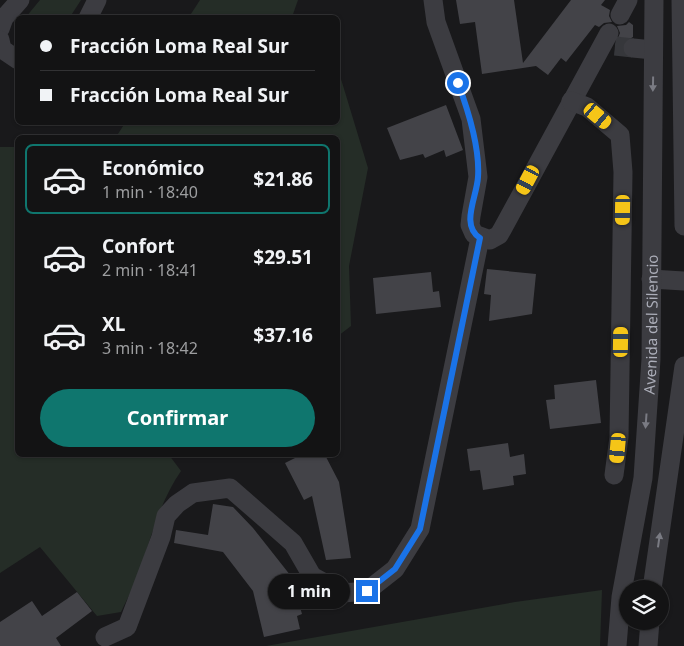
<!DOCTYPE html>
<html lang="es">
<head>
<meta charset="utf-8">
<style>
  :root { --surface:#131314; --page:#1c1c1d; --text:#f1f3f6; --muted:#9d9ea0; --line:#323234; --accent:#0f766e }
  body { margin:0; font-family:"Noto Sans",sans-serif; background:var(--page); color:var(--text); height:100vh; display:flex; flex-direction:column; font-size:19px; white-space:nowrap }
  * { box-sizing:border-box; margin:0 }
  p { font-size:16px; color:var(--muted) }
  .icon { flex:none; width:28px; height:28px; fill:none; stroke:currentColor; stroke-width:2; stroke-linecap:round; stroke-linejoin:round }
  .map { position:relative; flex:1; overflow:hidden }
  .details { position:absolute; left:15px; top:135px; width:325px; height:322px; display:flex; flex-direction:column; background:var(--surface); border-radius:8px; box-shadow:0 1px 4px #0004,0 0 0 1px var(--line) }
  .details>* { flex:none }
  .hud { position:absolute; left:15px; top:15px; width:325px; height:110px; border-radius:8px; box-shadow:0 1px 4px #0004,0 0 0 1px var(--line); display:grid; align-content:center; height:110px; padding:0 25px; background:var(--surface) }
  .buttons { position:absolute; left:619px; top:580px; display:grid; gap:10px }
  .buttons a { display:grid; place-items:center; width:50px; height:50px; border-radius:50%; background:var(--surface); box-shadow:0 1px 4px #0004,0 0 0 1px var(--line); font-size:25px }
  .end { position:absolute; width:22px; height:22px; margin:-11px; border:6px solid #1a73e8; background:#fff; box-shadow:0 0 0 2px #fff }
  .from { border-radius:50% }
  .bubble { position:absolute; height:35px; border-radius:18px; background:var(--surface); box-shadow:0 1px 4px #0004,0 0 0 1px var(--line); font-size:16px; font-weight:700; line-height:35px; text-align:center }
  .car { position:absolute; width:15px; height:30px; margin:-15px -8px; border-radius:6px; box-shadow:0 0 4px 1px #0007; background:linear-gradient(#f5c518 24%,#345 0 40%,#f5c518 0 76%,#345 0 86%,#f5c518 0) }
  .hud b { display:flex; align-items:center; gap:18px; height:48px; font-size:19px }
  .hud b+b { border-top:1px solid var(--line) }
  .hud i { width:12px; height:12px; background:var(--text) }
  ul { padding:9px 0 0; list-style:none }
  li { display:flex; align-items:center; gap:15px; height:70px; margin:0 10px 8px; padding:0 15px; border:2px solid transparent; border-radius:8px }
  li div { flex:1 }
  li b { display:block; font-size:19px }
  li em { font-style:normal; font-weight:700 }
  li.selected { border-color:var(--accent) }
  li>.icon { width:45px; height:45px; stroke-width:1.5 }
  .action { display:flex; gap:10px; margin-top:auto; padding:10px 25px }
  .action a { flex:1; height:58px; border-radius:30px; background:var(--accent); color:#fff; font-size:20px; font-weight:700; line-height:58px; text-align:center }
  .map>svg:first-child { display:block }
  .green { fill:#252d27 }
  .building { fill:#434348 }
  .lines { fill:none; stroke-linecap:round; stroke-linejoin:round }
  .street-tunnel { stroke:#36373b; stroke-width:19; stroke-dasharray:19 9; stroke-linecap:butt }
  .street { stroke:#3c3c41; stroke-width:19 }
  .oneway { fill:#7a7b83 }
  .route { stroke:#1a73e8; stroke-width:6 }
  .labels { text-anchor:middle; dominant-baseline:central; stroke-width:4.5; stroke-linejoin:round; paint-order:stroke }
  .street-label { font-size:15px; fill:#acaeb9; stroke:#141416 }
</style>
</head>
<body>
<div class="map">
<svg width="684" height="646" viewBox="0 0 684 646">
  <rect width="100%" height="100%" fill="#19191b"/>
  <g class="green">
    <path d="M 40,0 L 81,0 L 70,17 L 26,17 Z"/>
    <path d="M 200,0 L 298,0 L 292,17 L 189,17 Z"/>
    <path d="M 338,75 L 341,79 L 368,168 L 349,266 L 351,326 L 338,336 L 338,138 L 116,137 L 125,123 L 338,122 Z"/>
    <path d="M 0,147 L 17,147 L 18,455 L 169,455 L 181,471 C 160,501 151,538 139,572 C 134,586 127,599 121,612 L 97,616 L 40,547 L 0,573 Z"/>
    <path d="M 602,590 L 600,646 L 266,646 L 515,602 Z"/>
  </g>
  <g class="building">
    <path d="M 456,0 L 514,0 L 523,63 L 571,0 L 605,0 L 601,5 L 610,10 L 609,16 L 612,22 L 604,23 L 599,27 L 595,25 L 566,62 L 561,58 L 548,75 L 536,66 L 482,74 L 475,22 L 460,24 Z"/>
    <path d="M 629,22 L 633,25 L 633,37 L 624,42 L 623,54 L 615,54 L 615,45 L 620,33 L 617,26 L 626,25 Z"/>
    <path d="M 446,105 L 463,150 L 446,157 L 444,150 L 425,158 L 423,154 L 400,160 L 387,128 Z"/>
    <path d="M 487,269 L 536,274 L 532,314 L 489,321 L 491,295 L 484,294 Z"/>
    <path d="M 431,272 L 433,292 L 439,291 L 441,307 L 376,314 L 373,278 Z"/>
    <path d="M 596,380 L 601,423 L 550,429 L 546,400 L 555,399 L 554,385 Z"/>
    <path d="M 508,443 L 510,457 L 524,454 L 526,474 L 513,476 L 514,485 L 483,490 L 480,470 L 470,471 L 467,449 Z"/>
    <path d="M 301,455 L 325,455 L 339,482 L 351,558 L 326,560 L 312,496 L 304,500 L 285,463 Z"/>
    <path d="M 213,504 L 233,507 L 253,528 L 298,585 L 294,586 L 302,614 L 297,616 L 300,629 L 264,637 L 253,591 L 223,552 L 174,543 L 176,530 L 208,535 Z"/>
    <path d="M 77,592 L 92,611 L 56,638 L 61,646 L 0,646 L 0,622 L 32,601 L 42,616 Z"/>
  </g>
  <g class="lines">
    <path class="street-tunnel" d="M 615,46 L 633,48"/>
    <g class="street">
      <path d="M 433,0 L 436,22 L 471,119 L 478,177 L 471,216 L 470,225 L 474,234 L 490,240 L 499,235 L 503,228 L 609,33"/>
      <path d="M 681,0 L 684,226"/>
      <path d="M 620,15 L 628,0"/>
      <path d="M 88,18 L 97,0"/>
      <path d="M 0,29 L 4,18 L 20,0"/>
      <path d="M 0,40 L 2,49 L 18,60"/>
      <path d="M 633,48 L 653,50"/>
      <path d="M 571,101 L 587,107 L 620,135 L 623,172 L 619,437 L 614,475"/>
      <path d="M 651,279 L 684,281"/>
      <path d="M 652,589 L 684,366"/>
      <path d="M 105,637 L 127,627 L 161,537 L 166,516 L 177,504 L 193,493 L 230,488 L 293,543 L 312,576 L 343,593 L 367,591 L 395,569 L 420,529 L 480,238"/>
      <path id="s1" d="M 617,646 L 621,597 L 643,478 L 651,359 L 654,0"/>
      <path d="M 648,646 L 650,621"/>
    </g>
  </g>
  <defs><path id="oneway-solid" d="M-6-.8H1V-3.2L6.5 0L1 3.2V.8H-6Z" transform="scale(1.25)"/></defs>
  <g class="oneway">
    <use href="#oneway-solid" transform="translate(653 84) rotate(91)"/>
    <use href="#oneway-solid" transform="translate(646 421) rotate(94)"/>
    <use href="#oneway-solid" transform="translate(659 540) rotate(-82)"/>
  </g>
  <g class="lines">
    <path class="route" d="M 367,591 L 395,569 L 420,529 L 480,238 C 460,225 477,197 478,177 C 480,148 468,110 458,83"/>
  </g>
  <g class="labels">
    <g class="street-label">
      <text stroke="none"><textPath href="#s1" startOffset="324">Avenida del Silencio</textPath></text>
    </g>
  </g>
</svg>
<div class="buttons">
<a><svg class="icon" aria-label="layers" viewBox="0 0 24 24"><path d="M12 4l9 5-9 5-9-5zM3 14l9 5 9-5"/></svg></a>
</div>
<i class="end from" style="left:458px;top:83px"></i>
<i class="end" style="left:367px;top:591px"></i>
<div class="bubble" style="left:268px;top:574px;width:82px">1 min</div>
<i class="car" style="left:598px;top:116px;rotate:130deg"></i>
<i class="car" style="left:528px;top:180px;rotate:208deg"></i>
<i class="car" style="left:623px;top:210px;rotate:181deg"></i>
<i class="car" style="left:621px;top:342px;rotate:1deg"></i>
<i class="car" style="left:618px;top:448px;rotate:185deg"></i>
<div class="hud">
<b><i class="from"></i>Fracción Loma Real Sur</b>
<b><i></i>Fracción Loma Real Sur</b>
</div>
<section class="details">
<ul>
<li class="selected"><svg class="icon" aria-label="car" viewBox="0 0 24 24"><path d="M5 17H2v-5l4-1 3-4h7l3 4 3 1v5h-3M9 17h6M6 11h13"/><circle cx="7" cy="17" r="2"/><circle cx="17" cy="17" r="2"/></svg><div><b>Económico</b><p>1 min · 18:40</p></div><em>$21.86</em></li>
<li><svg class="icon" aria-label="car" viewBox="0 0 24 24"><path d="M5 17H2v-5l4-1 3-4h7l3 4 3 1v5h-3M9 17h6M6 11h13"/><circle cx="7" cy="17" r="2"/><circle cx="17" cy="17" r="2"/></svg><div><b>Confort</b><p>2 min · 18:41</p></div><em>$29.51</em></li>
<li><svg class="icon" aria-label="car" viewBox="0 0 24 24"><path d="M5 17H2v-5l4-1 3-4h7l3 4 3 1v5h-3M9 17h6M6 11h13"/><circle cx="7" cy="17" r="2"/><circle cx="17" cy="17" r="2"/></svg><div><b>XL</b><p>3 min · 18:42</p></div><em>$37.16</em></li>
</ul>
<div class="action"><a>Confirmar</a></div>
</section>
</div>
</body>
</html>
